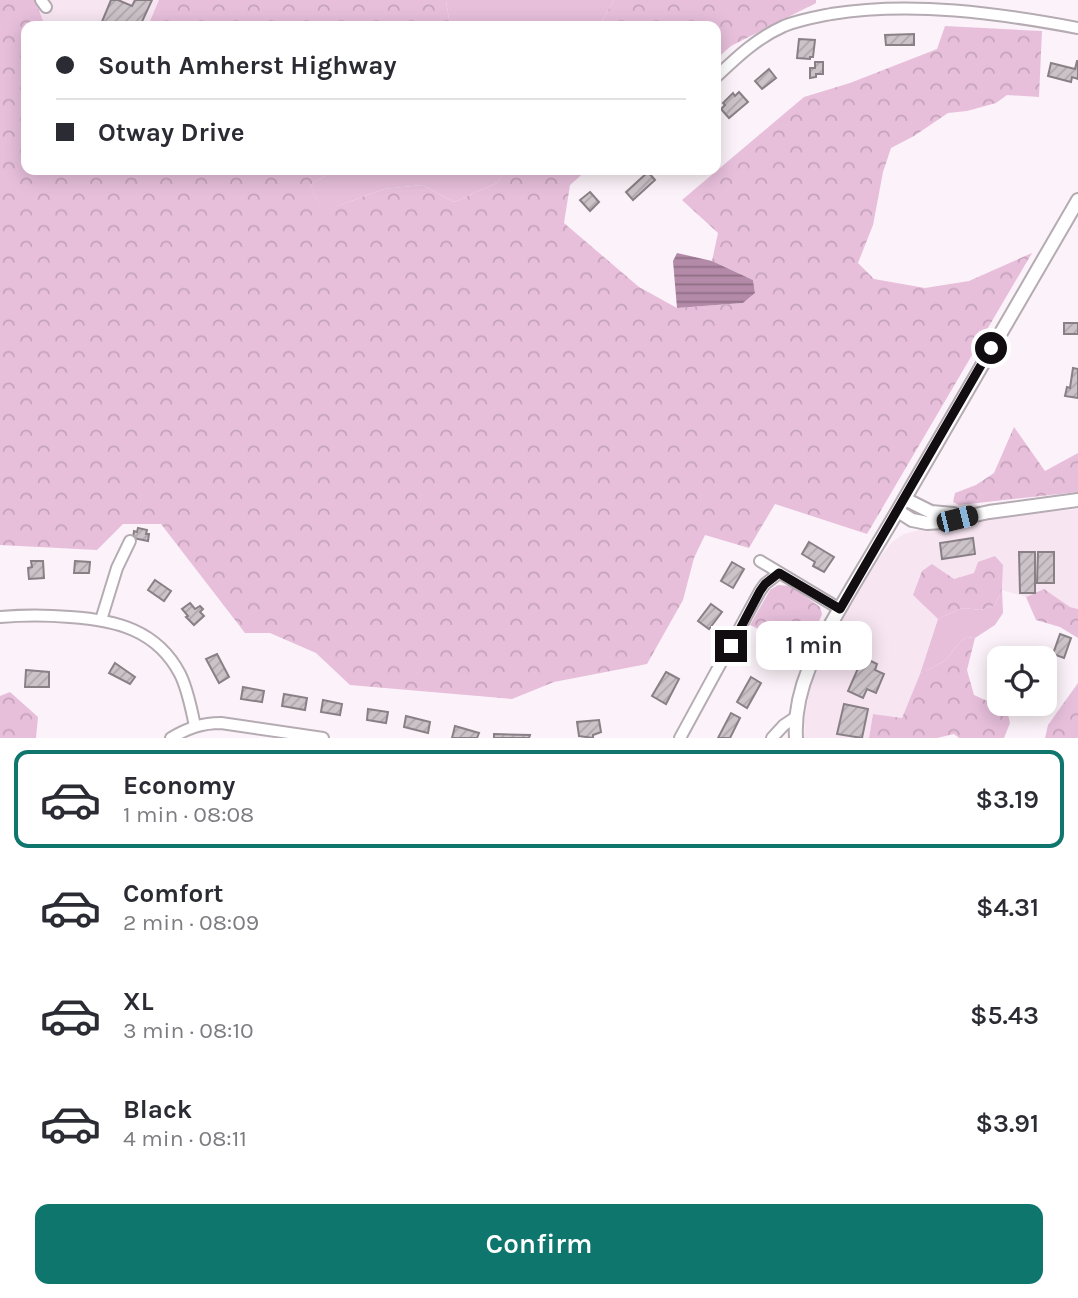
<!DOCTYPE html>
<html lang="en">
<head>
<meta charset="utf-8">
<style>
  :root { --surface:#fff; --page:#f2f2f3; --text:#2b2b33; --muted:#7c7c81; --line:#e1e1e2; --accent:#0f766e }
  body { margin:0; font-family:Karla,sans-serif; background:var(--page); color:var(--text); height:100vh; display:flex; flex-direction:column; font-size:26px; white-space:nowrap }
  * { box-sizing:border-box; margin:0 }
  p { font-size:23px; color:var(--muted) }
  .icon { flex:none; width:38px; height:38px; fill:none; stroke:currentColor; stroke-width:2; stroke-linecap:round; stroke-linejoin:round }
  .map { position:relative; height:738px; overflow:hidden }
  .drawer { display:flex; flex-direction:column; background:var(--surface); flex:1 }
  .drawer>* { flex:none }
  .top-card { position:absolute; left:21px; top:21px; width:700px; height:154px; border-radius:14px; box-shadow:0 4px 18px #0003; display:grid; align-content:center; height:154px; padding:0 35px; background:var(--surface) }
  .tools { position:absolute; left:987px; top:646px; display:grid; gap:14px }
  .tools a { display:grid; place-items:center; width:70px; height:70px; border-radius:14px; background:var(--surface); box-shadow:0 4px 18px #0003; font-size:35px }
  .end { position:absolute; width:32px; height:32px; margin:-16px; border:9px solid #110d10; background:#fff; box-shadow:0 0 0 4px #fff }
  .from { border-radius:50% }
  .bubble { position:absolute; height:49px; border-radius:14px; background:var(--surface); box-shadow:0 4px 18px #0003; font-size:23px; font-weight:600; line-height:49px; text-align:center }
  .car { position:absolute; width:21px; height:42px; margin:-21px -10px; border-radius:9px; box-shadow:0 0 5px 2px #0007; background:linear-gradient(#222 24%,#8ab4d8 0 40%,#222 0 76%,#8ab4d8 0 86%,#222 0) }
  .top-card b { display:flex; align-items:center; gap:24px; height:66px; font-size:26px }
  .top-card b+b { border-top:2px solid var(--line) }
  .top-card i { width:18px; height:18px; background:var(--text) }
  ul { padding:12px 0 0; list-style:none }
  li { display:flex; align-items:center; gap:21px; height:98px; margin:0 14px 10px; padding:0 21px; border:4px solid transparent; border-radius:14px }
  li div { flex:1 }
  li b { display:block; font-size:26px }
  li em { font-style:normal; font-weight:600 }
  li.current { border-color:var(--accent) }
  li>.icon { width:63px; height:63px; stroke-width:1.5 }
  .action { display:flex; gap:14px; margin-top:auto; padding:14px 35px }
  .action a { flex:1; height:80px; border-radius:14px; background:var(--accent); color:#fff; font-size:28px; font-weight:600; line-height:80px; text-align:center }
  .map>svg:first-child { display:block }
  .built { fill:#f7e6f2 }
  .grass { fill:#e7bfdb }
  .forest { fill:url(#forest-crowns) }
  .water { fill:url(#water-rules) }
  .building { fill:url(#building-hatch); stroke:#898086; stroke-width:2 }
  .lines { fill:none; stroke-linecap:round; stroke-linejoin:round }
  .minor-casing { stroke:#b5abb2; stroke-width:14 }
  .major-casing { stroke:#b5abb2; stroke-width:16 }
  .minor { stroke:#fff; stroke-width:10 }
  .major { stroke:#fff; stroke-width:12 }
  .route { stroke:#110d10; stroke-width:9 }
</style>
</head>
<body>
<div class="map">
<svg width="1078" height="738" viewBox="0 0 1078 738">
  <defs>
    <pattern id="forest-crowns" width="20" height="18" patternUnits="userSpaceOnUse" patternTransform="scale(1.75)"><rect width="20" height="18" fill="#e7bfdb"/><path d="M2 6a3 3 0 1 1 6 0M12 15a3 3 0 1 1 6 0" fill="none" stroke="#c5a3bb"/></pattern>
    <pattern id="water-rules" width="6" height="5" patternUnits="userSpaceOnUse" patternTransform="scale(1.75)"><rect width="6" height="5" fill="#b38aa7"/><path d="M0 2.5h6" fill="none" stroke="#906f87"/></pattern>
    <pattern id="building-hatch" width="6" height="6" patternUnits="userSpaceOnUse" patternTransform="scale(1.75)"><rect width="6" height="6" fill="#ccc3c9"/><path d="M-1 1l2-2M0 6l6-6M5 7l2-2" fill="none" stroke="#aea6ac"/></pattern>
  </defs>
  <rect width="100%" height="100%" fill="#fcf2f9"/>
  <g class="built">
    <path d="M 34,0 L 217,0 L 210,26 L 43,26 Z"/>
    <path d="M 1078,509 L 1078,609 L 1070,607 L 1044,589 L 1026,597 L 1002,590 L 1003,565 L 954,579 L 914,595 L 938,619 L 920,674 L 902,718 L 873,714 L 869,738 L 804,738 L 805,716 L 811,683 L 826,648 L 872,567 L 892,542 L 904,534 L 930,527 L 973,519 Z"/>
  </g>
  <g class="grass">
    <path d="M 446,0 L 614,0 L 599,26 L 450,26 Z"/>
    <path d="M 335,170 L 505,170 L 497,183 L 454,202 L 422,185 L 384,189 L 343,204 L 321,210 L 310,185 Z"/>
    <path d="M 1002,590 L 1003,613 L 995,625 L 975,638 L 967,637 L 959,643 L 946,660 L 920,674 L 938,619 L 962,608 L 981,610 L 995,605 Z"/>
  </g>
  <g class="forest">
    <path d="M 0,0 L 35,0 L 45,26 L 26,26 L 26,170 L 335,170 L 310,185 L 321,209 L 343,204 L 384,189 L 422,185 L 454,202 L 497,183 L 505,170 L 587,170 L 570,185 L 564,223 L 639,287 L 677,308 L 743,303 L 755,293 L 753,280 L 712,261 L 718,233 L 682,200 L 804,97 L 850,83 L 937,49 L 945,26 L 1042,31 L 1039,97 L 1007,95 L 996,103 L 967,111 L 948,113 L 914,136 L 891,148 L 883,172 L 873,225 L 858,263 L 874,279 L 925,288 L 969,281 L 1032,253 L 867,534 L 775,504 L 749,548 L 705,535 L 694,558 L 683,600 L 647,664 L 554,682 L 512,699 L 350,685 L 316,653 L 270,633 L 245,633 L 161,524 L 123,524 L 97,550 L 0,545 Z"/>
    <path d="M 159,0 L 446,0 L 450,26 L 148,26 Z"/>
    <path d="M 614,0 L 816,0 L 816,3 L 731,46 L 716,59 L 716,26 L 599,26 Z"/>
    <path d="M 1014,427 L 1045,471 L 1078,453 L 1078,492 L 959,505 L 953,502 L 955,493 L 976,485 L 994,473 Z"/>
    <path d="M 995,556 L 1003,565 L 1002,590 L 995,605 L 981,610 L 962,608 L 938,619 L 913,595 L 922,571 L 932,564 L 954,579 L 974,573 L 978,562 Z"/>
    <path d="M 778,585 L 791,586 L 820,607 L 822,614 L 807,651 L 750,625 L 770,590 Z"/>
    <path d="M 1044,589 L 1070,607 L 1078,609 L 1078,638 L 1060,627 L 1036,620 L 1026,597 Z"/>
    <path d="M 967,637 L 975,638 L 967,670 L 974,695 L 1007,710 L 1010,723 L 1004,738 L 959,738 L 954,734 L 937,738 L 869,738 L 873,714 L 902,718 L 920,674 L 946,660 L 959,643 Z"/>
    <path d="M 1078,683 L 1078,738 L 1045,738 L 1048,725 Z"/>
    <path d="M 10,692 L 38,717 L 36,738 L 0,738 L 0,696 Z"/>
  </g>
  <path class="water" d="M 677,253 L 712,261 L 753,280 L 755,293 L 743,303 L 677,308 L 673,261 Z"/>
  <g class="building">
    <path d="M 111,0 L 118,0 L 132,6 L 135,0 L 152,0 L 140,26 L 106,26 L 101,24 Z"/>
    <path d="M 914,34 L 914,45 L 886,45 L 885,35 Z"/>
    <path d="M 799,39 L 815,40 L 813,57 L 810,57 L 810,59 L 797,58 Z"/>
    <path d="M 1077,61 L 1078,61 L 1078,79 L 1072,77 L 1071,82 L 1048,76 L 1051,63 L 1075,69 Z"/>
    <path d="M 815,62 L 823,62 L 823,74 L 816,74 L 816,77 L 810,78 L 810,68 L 815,68 Z"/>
    <path d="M 769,69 L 776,78 L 762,89 L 755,81 Z"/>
    <path d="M 739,92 L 748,102 L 729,118 L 721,109 L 725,105 L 723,103 L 733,93 L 735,96 Z"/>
    <path d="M 648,172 L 655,180 L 633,200 L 626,192 Z"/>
    <path d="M 590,192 L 599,202 L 590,211 L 580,200 Z"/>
    <rect x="1064" y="323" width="14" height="11"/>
    <path d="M 1073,368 L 1078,369 L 1078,398 L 1065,396 L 1067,387 L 1070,388 Z"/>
    <path d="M 138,528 L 147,530 L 146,534 L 149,534 L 148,541 L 133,538 L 134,531 L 137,532 Z"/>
    <path d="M 973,538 L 975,554 L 942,559 L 940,543 Z"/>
    <path d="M 809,542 L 834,557 L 824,572 L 813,566 L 815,562 L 802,554 Z"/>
    <path d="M 1019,552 L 1035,552 L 1035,593 L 1020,593 Z"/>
    <path d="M 1038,552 L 1054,552 L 1054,583 L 1037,583 Z"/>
    <path d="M 31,561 L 43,561 L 44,578 L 29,579 L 28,568 L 32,567 Z"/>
    <path d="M 75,561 L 90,562 L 89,573 L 74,573 Z"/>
    <path d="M 732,562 L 744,569 L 733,588 L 721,581 Z"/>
    <path d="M 155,580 L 171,591 L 164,601 L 148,590 Z"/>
    <path d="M 190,603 L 195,609 L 200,606 L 203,609 L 200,612 L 204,616 L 194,625 L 186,617 L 188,616 L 182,609 Z"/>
    <path d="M 711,604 L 722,612 L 709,629 L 698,621 Z"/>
    <path d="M 1060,634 L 1071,638 L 1064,658 L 1053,654 Z"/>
    <path d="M 773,640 L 784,646 L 777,658 L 766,652 Z"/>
    <path d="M 1003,649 L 1014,650 L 1013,658 L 1002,658 Z"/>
    <path d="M 217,654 L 229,677 L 219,683 L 206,659 Z"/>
    <path d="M 863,657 L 877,664 L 875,670 L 884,674 L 876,693 L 867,689 L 863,698 L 848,691 Z"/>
    <path d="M 115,663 L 135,677 L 130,684 L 109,673 Z"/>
    <path d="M 26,670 L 49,672 L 49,687 L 25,687 Z"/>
    <path d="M 666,672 L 679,679 L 666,704 L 652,696 Z"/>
    <path d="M 751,677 L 761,683 L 747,708 L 737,702 Z"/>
    <path d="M 243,687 L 264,691 L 262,702 L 241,699 Z"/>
    <path d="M 284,694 L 307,698 L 305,710 L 282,706 Z"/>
    <path d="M 323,700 L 342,704 L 340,715 L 321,712 Z"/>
    <path d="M 844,704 L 868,709 L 862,738 L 837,734 Z"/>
    <path d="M 368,709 L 388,712 L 386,723 L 367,720 Z"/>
    <path d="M 731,713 L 740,718 L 730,738 L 718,738 Z"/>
    <path d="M 406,716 L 430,722 L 428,733 L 404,727 Z"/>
    <path d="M 599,720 L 601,732 L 593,735 L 593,738 L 579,736 L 577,722 Z"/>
    <path d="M 455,726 L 479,733 L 477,738 L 452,738 Z"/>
    <path d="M 494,734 L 530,735 L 529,738 L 494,738 Z"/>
  </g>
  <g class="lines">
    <defs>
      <g id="minor">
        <path d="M 41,0 L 46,7"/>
        <path d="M 716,77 C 737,57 757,38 784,26 C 799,20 816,17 831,14 C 912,1 998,13 1078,28"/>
        <path d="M 760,561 L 840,609"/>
        <path d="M 0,617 C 23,615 47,615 70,617 C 116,620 157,630 180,674 C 188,690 191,708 195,726"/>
        <path d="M 101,620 L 117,568 L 130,541"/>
        <path d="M 171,738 C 188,728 202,723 221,723 L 323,738"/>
        <path d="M 680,738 L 760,591 L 765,584 L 779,573"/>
        <path d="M 772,738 L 784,725 L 796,717"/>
      </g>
      <g id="major">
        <path d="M 905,499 L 931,512 L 953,514"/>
        <path d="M 898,511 L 912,520 L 927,523 L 943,522 L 989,512 L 1078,500"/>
        <path d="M 796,738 C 793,688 819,644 843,603 C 862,570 882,538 901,505 L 1078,200"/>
      </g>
    </defs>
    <use href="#minor" class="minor-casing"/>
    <use href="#major" class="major-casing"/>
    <use href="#minor" class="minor"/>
    <use href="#major" class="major"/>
  </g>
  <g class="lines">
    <path class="route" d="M 731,646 L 760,591 L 765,584 L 779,573 L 840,609 L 991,348"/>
  </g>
</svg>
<div class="tools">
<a><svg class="icon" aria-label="locate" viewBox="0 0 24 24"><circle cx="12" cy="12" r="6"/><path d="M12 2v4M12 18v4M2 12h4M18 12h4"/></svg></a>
</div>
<i class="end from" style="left:991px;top:348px"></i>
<i class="end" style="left:731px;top:646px"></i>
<div class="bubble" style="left:756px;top:621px;width:116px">1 min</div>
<i class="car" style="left:957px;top:519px;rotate:76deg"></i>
<div class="top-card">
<b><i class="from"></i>South Amherst Highway</b>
<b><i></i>Otway Drive</b>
</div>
</div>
<section class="drawer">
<ul>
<li class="current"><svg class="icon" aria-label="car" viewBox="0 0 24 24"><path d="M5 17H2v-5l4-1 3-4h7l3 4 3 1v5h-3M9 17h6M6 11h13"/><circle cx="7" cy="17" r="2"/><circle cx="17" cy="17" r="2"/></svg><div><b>Economy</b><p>1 min · 08:08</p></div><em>$3.19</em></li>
<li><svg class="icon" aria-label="car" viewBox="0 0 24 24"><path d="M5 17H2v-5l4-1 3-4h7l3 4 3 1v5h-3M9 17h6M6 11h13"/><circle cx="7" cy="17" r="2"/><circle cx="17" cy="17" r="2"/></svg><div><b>Comfort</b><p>2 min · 08:09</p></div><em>$4.31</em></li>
<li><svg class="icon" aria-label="car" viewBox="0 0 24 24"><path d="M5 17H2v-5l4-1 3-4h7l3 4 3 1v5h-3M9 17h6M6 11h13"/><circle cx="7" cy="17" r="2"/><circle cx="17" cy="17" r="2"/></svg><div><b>XL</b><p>3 min · 08:10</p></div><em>$5.43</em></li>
<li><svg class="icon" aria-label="car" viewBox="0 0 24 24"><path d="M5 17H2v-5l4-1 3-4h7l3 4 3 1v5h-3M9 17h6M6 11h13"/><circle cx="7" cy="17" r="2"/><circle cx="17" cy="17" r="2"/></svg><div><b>Black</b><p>4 min · 08:11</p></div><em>$3.91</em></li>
</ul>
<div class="action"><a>Confirm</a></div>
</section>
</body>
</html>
